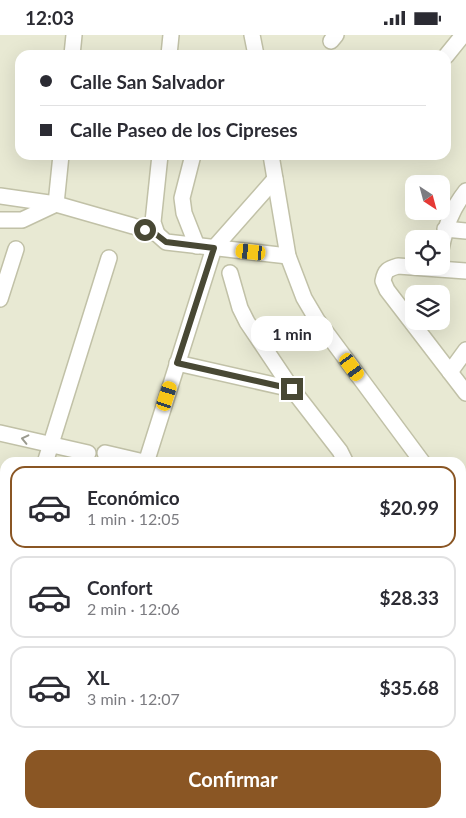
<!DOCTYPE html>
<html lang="es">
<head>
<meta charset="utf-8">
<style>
  :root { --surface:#fff; --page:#f2f2f3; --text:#2b2b33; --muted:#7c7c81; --line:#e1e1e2; --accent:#8a5624 }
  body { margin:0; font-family:Lato,sans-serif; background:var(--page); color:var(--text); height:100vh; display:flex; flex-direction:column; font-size:19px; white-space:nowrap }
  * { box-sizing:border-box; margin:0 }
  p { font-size:16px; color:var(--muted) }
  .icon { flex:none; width:28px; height:28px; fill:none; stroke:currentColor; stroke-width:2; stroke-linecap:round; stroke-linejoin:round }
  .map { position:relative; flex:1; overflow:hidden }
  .details { position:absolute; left:0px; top:422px; width:466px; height:361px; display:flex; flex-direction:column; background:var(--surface); border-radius:15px 15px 0 0; box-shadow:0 5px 20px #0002 }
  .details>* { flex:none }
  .hud { position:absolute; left:15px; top:15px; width:436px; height:110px; border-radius:15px; box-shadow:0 5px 20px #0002; display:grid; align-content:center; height:110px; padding:0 25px; background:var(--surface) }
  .needle { width:32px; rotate:144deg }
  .tools { position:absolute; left:405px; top:140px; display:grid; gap:10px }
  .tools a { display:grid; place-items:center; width:45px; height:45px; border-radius:10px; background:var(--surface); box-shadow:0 5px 20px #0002; font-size:25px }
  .end { position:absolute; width:22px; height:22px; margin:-11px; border:6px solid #484834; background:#fff; box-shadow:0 0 0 2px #fff }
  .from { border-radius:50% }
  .bubble { position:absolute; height:35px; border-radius:15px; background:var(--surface); box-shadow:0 5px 20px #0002; font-size:16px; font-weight:700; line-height:35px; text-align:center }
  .car { position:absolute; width:15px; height:30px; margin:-15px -8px; border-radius:6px; box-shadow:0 0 4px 1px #0007; background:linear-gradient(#f5c518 24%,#345 0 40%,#f5c518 0 76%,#345 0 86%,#f5c518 0) }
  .hud b { display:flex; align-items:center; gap:18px; height:48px; font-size:19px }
  .hud b+b { border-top:1px solid var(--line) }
  .hud i { width:12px; height:12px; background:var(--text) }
  ul { padding:9px 0 0; list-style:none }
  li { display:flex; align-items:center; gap:15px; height:82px; margin:0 10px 8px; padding:0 15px; border:2px solid var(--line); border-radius:15px }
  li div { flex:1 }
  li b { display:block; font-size:19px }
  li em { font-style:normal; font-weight:700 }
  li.active { border-color:var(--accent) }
  li>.icon { width:45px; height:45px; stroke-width:1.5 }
  .action { display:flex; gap:10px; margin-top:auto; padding:10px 25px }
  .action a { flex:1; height:58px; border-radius:15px; background:var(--accent); color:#fff; font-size:20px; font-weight:700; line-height:58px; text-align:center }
  .status { display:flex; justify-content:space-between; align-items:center; height:35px; padding:0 25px; background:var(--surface); direction:ltr }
  .status svg { height:14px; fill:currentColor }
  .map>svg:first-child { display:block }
  .residential { fill:#e8e9d3; fill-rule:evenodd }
  .green { fill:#b7edaa }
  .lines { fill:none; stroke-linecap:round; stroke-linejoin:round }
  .street-casing { stroke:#c1c1a7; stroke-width:18 }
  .street { stroke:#fff; stroke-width:15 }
  .oneway { stroke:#9a9a8f }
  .route { stroke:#484834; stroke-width:6 }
</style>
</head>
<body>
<div class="status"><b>12:03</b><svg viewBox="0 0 49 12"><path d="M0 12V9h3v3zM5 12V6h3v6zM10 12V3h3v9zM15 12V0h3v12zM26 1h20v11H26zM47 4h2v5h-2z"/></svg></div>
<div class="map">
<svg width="466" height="783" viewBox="0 0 466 783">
  <rect width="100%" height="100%" fill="#f4f5e6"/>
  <path class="residential" d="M 0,0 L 466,0 L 466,783 L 0,783 ZM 20,20 L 446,20 L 446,120 L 20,120 ZM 414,149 L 441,149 L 441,176 L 414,176 ZM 414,204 L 441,204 L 441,231 L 414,231 ZM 414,259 L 441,259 L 441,286 L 414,286 ZM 5,428 L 461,428 L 461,779 L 5,779 Z"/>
  <path class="green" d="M 28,779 L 80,779 L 94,783 L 26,783 Z"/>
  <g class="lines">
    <defs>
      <g id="street">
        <path d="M 252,0 L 256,20"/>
        <path d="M 331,6 L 336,0"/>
        <path d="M 72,20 L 74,0"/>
        <path d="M 169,20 L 171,0"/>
        <path d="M 446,21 L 463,0"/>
        <path d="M 193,120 L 182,163 L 184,178 L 197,211"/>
        <path d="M 271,120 L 288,221 L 304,263 L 317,285 L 423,428"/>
        <path d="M 0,161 L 56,169 L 133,191 L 157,199 L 166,207 L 288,221"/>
        <path d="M 0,185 L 22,185 L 56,169 L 61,120"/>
        <path d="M 445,194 L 466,196"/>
        <path d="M 157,199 L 153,187 L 160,120"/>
        <path d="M 441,214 C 446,191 451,175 466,156"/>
        <path d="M 466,236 L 398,231 C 388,234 385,235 383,246 L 387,255 L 466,358"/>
        <path d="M 230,238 L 240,273 L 247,287 L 292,354 L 340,416 L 346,428"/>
        <path d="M 0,264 L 16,214"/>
        <path d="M 177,328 L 292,354"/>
        <path d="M 450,337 L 466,315"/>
        <path d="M 0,398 L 88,418"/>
        <path d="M 105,418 L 148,428"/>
        <path d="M 45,428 L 109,223"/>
        <path d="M 146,428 L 214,213 L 275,144"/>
        <path d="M 0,456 L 5,458"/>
        <path d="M 461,480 L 466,487"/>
        <path d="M 0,561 L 5,546"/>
        <path d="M 82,779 L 96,783"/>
        <path d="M 26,783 L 27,779"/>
        <path d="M 230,783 L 232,779"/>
      </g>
    </defs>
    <use href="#street" class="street-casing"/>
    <use href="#street" class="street"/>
  </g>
  <defs><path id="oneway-chevron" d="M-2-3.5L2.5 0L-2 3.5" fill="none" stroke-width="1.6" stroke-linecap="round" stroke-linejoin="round" transform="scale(1.25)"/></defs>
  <use class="oneway" href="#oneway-chevron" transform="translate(25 404) rotate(-167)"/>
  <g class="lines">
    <path class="route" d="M 145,195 L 157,200 L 166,207 L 214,213 L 177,328 L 292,354"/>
  </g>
</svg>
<div class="tools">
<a><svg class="needle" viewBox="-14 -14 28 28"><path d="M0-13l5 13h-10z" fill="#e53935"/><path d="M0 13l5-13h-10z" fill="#7c7c81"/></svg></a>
<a><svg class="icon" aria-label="locate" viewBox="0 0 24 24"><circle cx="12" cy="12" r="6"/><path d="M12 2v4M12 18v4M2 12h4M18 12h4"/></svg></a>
<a><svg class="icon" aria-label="layers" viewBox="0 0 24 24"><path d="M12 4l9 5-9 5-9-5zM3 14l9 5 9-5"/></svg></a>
</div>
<i class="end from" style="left:145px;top:195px"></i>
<i class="end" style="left:292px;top:354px"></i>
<div class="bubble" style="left:251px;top:281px;width:82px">1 min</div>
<i class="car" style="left:251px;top:217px;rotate:276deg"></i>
<i class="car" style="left:352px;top:332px;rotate:144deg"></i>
<i class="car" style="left:167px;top:361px;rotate:18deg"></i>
<div class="hud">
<b><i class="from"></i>Calle San Salvador</b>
<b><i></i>Calle Paseo de los Cipreses</b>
</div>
<section class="details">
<ul>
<li class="active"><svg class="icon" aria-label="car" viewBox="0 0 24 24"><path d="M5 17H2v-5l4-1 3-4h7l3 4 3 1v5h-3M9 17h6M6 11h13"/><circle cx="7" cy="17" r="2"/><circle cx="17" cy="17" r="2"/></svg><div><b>Económico</b><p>1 min · 12:05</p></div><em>$20.99</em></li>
<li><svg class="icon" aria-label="car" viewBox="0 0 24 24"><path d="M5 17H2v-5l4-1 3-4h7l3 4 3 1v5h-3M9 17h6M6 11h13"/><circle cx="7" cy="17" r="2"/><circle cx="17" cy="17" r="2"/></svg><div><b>Confort</b><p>2 min · 12:06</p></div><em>$28.33</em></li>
<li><svg class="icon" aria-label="car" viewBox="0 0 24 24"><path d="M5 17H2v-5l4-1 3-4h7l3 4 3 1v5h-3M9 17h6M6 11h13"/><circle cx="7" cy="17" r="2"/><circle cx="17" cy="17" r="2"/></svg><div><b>XL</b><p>3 min · 12:07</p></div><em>$35.68</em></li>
</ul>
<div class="action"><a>Confirmar</a></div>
</section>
</div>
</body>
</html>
